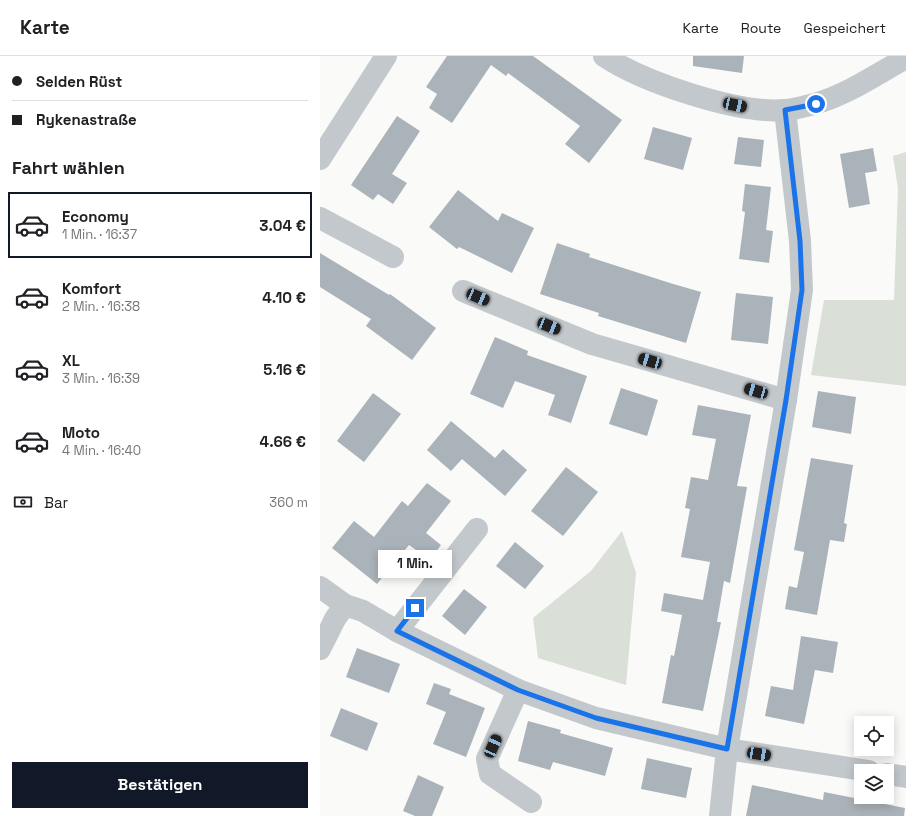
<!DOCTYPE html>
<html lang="de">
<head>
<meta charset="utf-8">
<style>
  :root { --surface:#fff; --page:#f6f6f6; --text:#202124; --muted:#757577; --line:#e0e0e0; --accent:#111827 }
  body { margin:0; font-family:"Space Grotesk",sans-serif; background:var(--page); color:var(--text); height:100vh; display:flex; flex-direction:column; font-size:15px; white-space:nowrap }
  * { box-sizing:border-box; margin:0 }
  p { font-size:13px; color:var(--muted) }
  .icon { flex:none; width:22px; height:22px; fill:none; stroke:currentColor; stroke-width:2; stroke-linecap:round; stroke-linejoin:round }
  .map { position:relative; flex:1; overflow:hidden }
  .panel { display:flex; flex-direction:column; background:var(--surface); width:320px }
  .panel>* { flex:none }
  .banner { display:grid; align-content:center; height:88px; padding:0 12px; background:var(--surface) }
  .fabs { position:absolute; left:534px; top:660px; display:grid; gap:8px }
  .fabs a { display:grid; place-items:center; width:40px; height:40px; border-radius:0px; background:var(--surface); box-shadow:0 2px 10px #0003; font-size:20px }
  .end { position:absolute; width:18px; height:18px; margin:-9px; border:5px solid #1a73e8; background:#fff; box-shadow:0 0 0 2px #fff }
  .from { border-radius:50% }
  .bubble { position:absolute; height:28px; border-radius:0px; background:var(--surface); box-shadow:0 2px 10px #0003; font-size:13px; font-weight:800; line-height:28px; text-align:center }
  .car { position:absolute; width:12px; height:24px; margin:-12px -6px; border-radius:5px; box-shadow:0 0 3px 1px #0007; background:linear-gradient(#222 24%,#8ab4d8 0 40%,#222 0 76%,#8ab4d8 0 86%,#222 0) }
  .banner b { display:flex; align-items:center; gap:14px; height:38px; font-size:15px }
  .banner b+b { border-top:1px solid var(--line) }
  .banner i { width:10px; height:10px; background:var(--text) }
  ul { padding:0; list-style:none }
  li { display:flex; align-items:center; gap:12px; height:66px; margin:0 8px 6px; padding:0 4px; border:2px solid transparent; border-radius:0px }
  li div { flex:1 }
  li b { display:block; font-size:15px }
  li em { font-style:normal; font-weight:800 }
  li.active { border-color:var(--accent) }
  li>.icon { width:36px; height:36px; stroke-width:1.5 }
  h2 { padding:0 12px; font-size:18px; line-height:48px }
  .pay { display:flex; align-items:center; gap:10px; height:44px; padding:0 12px; font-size:15px }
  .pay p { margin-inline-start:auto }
  .cta { display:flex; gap:8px; margin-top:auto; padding:8px 12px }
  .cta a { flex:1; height:46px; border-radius:0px; background:var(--accent); color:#fff; font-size:16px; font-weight:800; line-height:46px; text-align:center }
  header { display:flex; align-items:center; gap:24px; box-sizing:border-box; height:56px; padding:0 20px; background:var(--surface); border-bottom:1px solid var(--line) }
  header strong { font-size:19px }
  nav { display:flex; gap:22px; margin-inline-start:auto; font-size:14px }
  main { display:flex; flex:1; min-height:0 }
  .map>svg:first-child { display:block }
  .green { fill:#dadfd7 }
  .building { fill:#aab3b9 }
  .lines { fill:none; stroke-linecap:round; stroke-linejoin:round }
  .minor { stroke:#c3c8cc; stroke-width:22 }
  .route { stroke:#1a73e8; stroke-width:5 }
</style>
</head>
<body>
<header>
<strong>Karte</strong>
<nav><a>Karte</a><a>Route</a><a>Gespeichert</a></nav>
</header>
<main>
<section class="panel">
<div class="banner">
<b><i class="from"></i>Selden Rüst</b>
<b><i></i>Rykenastraße</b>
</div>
<h2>Fahrt wählen</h2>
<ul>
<li class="active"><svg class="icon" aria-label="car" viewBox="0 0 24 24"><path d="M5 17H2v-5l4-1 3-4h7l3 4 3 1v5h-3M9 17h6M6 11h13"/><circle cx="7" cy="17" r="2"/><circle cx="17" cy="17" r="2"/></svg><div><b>Economy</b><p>1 Min. · 16:37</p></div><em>3.04 €</em></li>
<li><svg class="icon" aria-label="car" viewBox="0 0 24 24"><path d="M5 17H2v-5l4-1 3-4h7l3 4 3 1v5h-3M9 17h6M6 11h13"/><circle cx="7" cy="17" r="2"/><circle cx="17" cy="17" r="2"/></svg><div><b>Komfort</b><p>2 Min. · 16:38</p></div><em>4.10 €</em></li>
<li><svg class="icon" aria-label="car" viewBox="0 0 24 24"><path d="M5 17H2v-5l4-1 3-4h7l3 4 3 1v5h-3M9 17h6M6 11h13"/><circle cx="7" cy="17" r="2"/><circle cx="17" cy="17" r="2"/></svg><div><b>XL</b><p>3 Min. · 16:39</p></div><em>5.16 €</em></li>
<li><svg class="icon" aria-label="car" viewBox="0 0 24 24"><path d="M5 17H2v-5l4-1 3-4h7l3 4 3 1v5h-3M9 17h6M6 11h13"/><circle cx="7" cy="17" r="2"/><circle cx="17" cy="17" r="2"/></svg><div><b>Moto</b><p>4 Min. · 16:40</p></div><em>4.66 €</em></li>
</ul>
<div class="pay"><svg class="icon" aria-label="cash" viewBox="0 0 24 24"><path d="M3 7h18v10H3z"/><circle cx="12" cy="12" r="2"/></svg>Bar<p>360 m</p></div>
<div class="cta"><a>Bestätigen</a></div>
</section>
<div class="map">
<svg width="586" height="760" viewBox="0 0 586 760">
  <rect width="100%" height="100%" fill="#fafaf8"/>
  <g class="green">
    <path d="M 586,96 L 586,330 L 491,319 L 504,244 L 574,244 L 578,133 L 573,100 Z"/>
    <path d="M 302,475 L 316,517 L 306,629 L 218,602 L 213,562 L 271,515 Z"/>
  </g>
  <g class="building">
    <path d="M 127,0 L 213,0 L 302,64 L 269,107 L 245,88 L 260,70 L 188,17 L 186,20 L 171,9 L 132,67 L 109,52 L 117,38 L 106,31 Z"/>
    <path d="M 373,0 L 424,0 L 422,17 L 373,10 Z"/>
    <path d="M 77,60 L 100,75 L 72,118 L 87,127 L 73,148 L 58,138 L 53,144 L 31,129 Z"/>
    <path d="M 333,71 L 372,82 L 363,114 L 324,103 Z"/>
    <path d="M 418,81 L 444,84 L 441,111 L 414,108 Z"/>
    <path d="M 553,92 L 557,115 L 545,117 L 550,148 L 529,152 L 520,98 Z"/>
    <path d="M 425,128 L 451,131 L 446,174 L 453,175 L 449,207 L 419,203 L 425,156 L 422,155 Z"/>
    <path d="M 138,134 L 178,165 L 182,157 L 214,172 L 192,217 L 139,191 L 137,193 L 109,171 Z"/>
    <path d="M 237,187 L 270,198 L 269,201 L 350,227 L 381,236 L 366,287 L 278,260 L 279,257 L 220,238 Z"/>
    <path d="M 0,197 L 69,239 L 70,238 L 116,272 L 92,304 L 46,270 L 51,263 L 0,231 Z"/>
    <path d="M 416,237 L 453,241 L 448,288 L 411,284 Z"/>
    <path d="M 175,281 L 208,295 L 207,299 L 267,320 L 251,367 L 228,359 L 235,339 L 195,325 L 183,352 L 150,338 Z"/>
    <path d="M 301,332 L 338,344 L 327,380 L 289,368 Z"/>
    <path d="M 498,335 L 536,341 L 531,378 L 492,371 Z"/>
    <path d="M 53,337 L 81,358 L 44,406 L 17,385 Z"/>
    <path d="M 378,349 L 431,359 L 417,430 L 427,431 L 410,527 L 404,525 L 397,566 L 401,566 L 383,655 L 342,647 L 351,599 L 354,600 L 362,559 L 341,555 L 344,537 L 383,544 L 390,506 L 361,501 L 370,453 L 365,452 L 371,421 L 388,424 L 396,383 L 372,379 Z"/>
    <path d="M 131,365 L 175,402 L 183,393 L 207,414 L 185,440 L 142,403 L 131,415 L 107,394 Z"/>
    <path d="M 491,402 L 533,409 L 524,467 L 527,468 L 524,486 L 510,484 L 497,559 L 465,553 L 469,530 L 477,532 L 484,496 L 474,494 Z"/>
    <path d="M 246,411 L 278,436 L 243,480 L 211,455 Z"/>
    <path d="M 107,427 L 131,445 L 106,477 L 121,489 L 110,504 L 89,489 L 57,528 L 12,492 L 34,465 L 54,481 L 82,445 L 88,450 Z"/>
    <path d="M 195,486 L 224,510 L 205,533 L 176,510 Z"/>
    <path d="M 144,533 L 167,551 L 145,579 L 122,560 Z"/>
    <path d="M 481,580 L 518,586 L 513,617 L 495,614 L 484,668 L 445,660 L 451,630 L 473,634 Z"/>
    <path d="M 37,592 L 80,608 L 69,637 L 26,621 Z"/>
    <path d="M 114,627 L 131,633 L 129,638 L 165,652 L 146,701 L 113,688 L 126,656 L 106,648 Z"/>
    <path d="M 21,652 L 58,667 L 47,695 L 10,680 Z"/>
    <path d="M 208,665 L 241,674 L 240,677 L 293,692 L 285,720 L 233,706 L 230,714 L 198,705 Z"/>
    <path d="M 327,702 L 372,712 L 366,742 L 321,733 Z"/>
    <path d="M 98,719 L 124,731 L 112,760 L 95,760 L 83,755 Z"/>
    <path d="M 432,729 L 503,744 L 504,736 L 585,752 L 584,760 L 426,760 Z"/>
  </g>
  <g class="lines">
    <g class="minor">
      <path d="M 284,0 C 323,26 417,58 465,54 C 474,54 485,50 494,48 C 527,39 557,18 586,2"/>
      <path d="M 0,103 L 66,0"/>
      <path d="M 0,162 L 73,201"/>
      <path d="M 143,235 L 272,288 L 466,344"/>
      <path d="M 0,531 L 25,549 L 43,555 L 77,575 L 198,634 L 276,662 L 407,693 L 549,715"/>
      <path d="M 77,575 L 157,473"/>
      <path d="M 0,593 L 15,563 L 25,549"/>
      <path d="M 198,634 L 167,703 L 170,718 L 211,746"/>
      <path d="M 567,718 L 586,721"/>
      <path d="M 400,760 L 407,693 L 466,344 L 482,234 L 480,185 L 465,54"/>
    </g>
  </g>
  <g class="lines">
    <path class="route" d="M 95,552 L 77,575 L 198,634 L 276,662 L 407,693 L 466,344 L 482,234 L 480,185 L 465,54 L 496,48"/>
  </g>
</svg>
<div class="fabs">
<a><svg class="icon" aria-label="locate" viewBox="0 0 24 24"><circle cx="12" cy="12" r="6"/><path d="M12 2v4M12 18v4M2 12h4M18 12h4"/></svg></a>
<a><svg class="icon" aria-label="layers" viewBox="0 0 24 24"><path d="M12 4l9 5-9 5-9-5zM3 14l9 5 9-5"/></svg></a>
</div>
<i class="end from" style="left:496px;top:48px"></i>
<i class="end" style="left:95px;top:552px"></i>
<div class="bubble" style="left:58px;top:494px;width:74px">1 Min.</div>
<i class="car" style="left:415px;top:49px;rotate:102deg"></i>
<i class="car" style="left:158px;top:241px;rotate:113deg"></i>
<i class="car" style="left:229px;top:270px;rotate:112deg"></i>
<i class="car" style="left:330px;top:305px;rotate:286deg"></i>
<i class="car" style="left:436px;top:335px;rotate:286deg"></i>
<i class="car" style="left:173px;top:690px;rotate:24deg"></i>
<i class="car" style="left:439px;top:698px;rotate:99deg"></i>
</div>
</main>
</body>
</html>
